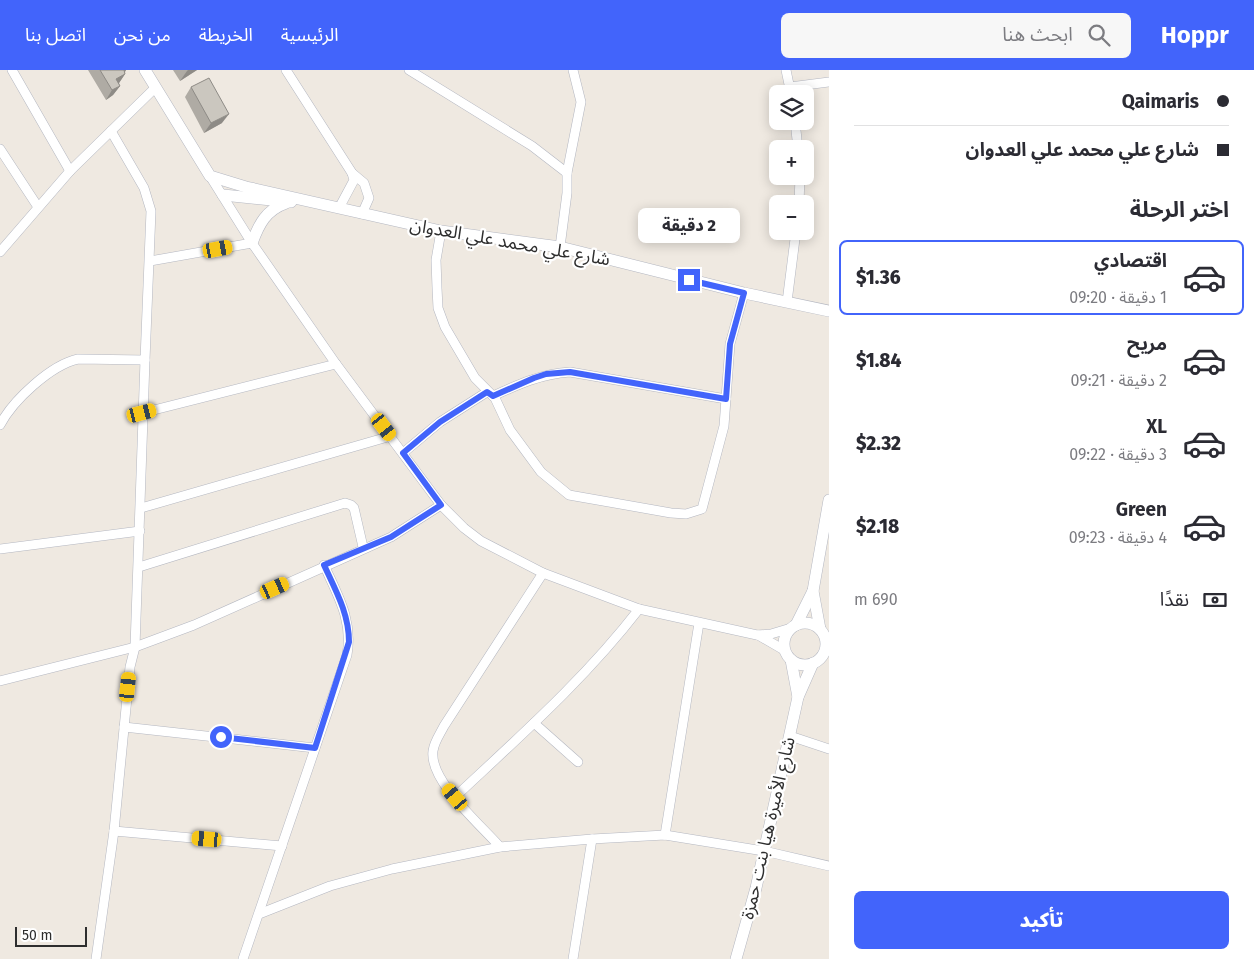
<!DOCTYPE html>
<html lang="ar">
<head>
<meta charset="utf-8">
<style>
  :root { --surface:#fff; --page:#f7f7f7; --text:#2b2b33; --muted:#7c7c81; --line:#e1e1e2; --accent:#4264fb }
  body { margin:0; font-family:"Fira Sans","Noto Sans Arabic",sans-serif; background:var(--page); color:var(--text); direction:rtl; height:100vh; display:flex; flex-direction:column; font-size:19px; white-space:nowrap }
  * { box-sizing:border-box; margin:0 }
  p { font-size:16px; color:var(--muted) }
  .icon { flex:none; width:28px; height:28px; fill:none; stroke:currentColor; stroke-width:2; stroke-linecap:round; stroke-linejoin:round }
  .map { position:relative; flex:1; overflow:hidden; direction:ltr }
  .panel { display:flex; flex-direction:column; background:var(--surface); width:425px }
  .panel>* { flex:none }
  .banner { display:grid; align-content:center; height:110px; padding:0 25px; background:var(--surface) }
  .controls { position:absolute; left:769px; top:15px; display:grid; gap:10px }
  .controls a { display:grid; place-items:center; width:45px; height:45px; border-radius:8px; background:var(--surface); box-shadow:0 2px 12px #0003; font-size:25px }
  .scale { position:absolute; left:15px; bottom:12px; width:72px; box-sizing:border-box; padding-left:5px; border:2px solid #2e2e2e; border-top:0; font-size:14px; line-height:18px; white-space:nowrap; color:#2e2e2e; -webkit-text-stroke:4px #fff; paint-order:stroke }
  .end { position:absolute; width:22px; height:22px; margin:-11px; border:6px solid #4264fb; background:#fff; box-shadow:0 0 0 2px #fff }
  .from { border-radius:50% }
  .bubble { position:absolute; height:35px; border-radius:8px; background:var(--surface); box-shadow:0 2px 12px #0003; font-size:16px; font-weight:800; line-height:35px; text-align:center; direction:rtl }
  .car { position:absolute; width:15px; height:30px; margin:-15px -8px; border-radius:6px; box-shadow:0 0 4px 1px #0007; background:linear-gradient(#f5c518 24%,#345 0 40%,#f5c518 0 76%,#345 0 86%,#f5c518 0) }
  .banner b { display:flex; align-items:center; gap:18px; height:48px; font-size:19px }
  .banner b+b { border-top:1px solid var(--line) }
  .banner i { width:12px; height:12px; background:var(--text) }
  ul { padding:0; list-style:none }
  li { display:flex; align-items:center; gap:15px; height:75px; margin:0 10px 8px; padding:0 15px; border:2px solid transparent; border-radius:8px }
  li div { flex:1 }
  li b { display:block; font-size:19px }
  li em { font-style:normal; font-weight:800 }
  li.on { border-color:var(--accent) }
  li>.icon { width:45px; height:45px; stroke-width:1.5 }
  h2 { padding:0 25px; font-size:22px; line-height:60px }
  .pay { display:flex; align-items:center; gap:12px; height:55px; padding:0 25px; font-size:19px }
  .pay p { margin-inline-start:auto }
  .primary-button { display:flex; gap:10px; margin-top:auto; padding:10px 25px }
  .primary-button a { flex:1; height:58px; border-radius:8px; background:var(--accent); color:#fff; font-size:20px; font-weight:800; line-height:58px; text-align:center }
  header { display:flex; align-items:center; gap:30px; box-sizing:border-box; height:70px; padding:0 25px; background:var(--accent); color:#fff }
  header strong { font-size:24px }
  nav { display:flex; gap:28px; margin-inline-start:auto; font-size:18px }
  .search { width:350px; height:45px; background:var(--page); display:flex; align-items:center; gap:12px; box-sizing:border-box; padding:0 18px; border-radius:8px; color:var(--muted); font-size:19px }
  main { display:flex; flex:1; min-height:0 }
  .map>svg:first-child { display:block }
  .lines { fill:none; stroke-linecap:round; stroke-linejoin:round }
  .minor-casing { stroke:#b4b7c1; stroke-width:10 }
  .tertiary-casing { stroke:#b4b7c1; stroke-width:12 }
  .minor { stroke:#fff; stroke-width:9 }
  .tertiary { stroke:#fff; stroke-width:11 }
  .wall { fill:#afaba4 }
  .shaded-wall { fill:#8e8b86 }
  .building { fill:#cbc7bf; stroke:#8e8b86 }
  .route { stroke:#4264fb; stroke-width:6 }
  .labels { text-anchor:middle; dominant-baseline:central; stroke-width:4.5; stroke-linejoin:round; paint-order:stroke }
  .street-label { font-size:18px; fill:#2e2e2e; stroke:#fff }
</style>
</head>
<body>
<header>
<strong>Hoppr</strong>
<div class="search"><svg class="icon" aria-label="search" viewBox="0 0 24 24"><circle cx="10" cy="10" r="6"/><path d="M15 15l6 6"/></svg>ابحث هنا</div>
<nav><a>الرئيسية</a><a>الخريطة</a><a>من نحن</a><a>اتصل بنا</a></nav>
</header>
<main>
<section class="panel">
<div class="banner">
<b><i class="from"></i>Qaimaris</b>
<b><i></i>شارع علي محمد علي العدوان</b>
</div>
<h2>اختر الرحلة</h2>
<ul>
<li class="on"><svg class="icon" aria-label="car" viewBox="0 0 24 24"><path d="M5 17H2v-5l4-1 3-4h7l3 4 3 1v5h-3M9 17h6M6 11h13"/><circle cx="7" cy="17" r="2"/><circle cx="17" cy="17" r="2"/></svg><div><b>اقتصادي</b><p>1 دقيقة · 09:20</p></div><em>$1.36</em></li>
<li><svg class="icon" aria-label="car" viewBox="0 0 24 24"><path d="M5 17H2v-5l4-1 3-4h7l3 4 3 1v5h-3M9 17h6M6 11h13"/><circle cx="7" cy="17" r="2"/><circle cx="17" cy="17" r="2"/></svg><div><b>مريح</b><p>2 دقيقة · 09:21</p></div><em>$1.84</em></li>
<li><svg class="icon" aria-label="car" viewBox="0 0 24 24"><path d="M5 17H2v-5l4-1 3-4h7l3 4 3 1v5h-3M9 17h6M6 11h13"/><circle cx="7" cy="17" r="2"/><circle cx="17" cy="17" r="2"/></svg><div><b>XL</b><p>3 دقيقة · 09:22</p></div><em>$2.32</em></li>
<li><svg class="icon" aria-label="car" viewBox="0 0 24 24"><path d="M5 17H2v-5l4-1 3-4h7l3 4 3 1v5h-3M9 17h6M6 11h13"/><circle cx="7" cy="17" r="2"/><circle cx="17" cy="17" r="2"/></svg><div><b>Green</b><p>4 دقيقة · 09:23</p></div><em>$2.18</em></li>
</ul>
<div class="pay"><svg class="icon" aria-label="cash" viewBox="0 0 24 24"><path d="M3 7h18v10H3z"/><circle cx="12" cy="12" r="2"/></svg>نقدًا<p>690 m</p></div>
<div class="primary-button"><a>تأكيد</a></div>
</section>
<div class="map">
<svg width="829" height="889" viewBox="0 0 829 889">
  <rect width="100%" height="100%" fill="#efe9e1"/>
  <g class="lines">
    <defs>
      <g id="minor">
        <path d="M 12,0 L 70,101"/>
        <path d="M 286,0 L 352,103 L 364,113 L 369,128 L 362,144"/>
        <path d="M 409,0 L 532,76 L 567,103"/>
        <path d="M 786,0 L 791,24"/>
        <path d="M 790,17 L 829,12"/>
        <path d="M 795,51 L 798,79"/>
        <path d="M 0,79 L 38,137"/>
        <path d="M 210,106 L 252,173 L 336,294 L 441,435 L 464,458 L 481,471 L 543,503 L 639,539 L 757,565 L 771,564 L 791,558"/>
        <path d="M 799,134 L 800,106"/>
        <path d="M 339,138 L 354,110 L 352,103"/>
        <path d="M 441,161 L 436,190 L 437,218 L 438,238 L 445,257 L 475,308 L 495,328 L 510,360 L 541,402 L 569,425 L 671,443 L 686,444 L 702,439 L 724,356 L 730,274 L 744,223"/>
        <path d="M 560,177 L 567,123 L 567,103 L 581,32 L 573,0"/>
        <path d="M 0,182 L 70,101 L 155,18"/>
        <path d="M 150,191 L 252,173"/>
        <path d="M 787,232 L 796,161"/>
        <path d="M 493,326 C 519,314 541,304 570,302 L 726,329"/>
        <path d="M 142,343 L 336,294"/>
        <path d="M 0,355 C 13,330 51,295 78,289 L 145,290 L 151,141 L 144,118 L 111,61"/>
        <path d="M 403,383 L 440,352 L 487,322"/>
        <path d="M 141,438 L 391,366"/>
        <path d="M 0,479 L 140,461"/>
        <path d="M 139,497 L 345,433 L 351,435 L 354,438 L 363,477"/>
        <path d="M 758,565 L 784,580"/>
        <path d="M 0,611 L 135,577 L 194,555 L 391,467 L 441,435"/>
        <path d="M 534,653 L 578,692"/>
        <path d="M 124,657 L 315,678"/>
        <path d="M 790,666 L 829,679"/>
        <path d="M 455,727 C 519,667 585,609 639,539"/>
        <path d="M 114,761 L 282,776"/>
        <path d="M 665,765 L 699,553"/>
        <path d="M 500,777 C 481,755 429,711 433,681 C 434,672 440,664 444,656 L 543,503"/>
        <path d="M 259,844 L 330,816 L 392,799 L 500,777 L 592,769 L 665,765 L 764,781 L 829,796"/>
        <path d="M 96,889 L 114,761 L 130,597 L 135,577 L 145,290"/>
        <path d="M 243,889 L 347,585 C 353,550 338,526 324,495"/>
        <path d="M 573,889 L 592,769"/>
      </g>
      <g id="tertiary">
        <path d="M 145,0 L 210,106 L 246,117 L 441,161 L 560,177 L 744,223 L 829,241"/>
        <path d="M 223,125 L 291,132"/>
        <path d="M 252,173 C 259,154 266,140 286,133"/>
        <circle cx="805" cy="574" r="21"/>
        <path d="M 796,555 L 813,521"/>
        <path d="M 820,559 L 813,521 L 829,430"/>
        <path d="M 791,590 L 798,627"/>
        <path d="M 736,889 L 756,818 L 798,627 L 813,593"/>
      </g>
    </defs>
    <use href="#minor" class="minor-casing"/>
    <use href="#tertiary" class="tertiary-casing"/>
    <use href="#minor" class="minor"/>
    <use href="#tertiary" class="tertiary"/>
  </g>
  <g class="wall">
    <path d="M 88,0 L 126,0 L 125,2 L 125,4 L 119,13 L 120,16 L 113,25 L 106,30 Z"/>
    <path d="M 173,0 L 197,0 L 180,11 Z"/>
    <path d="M 191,17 L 222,53 L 204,63 L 185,27 Z"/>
  </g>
  <g class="shaded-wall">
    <path d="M 122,0 L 126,0 L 123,5 L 125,4 L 119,13 L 111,17 Z"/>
    <path d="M 188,0 L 197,0 L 180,11 L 187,1 Z"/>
    <path d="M 120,16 L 113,25 L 106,30 L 112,20 Z"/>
    <path d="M 229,44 L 222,53 L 204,63 L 211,53 Z"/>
  </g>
  <g class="building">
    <path d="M 100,0 L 124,0 L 125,4 L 116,9 L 120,16 L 112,20 Z"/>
    <path d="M 209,8 L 229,44 L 211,53 L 191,17 Z"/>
  </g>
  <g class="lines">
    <path class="route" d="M 221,667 L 315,678 L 349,572 C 349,544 336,521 324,495 L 391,467 L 441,435 L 403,383 L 440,352 L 487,322 L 493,326 L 534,308 L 546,304 L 570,302 L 726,329 L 730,274 L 744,223 L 689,210"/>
  </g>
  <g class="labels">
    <g class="street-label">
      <text transform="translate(510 172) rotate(10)">شارع علي محمد علي العدوان</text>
      <text transform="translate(768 758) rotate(-77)">شارع الأميرة هيا بنت حمزة</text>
    </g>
  </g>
</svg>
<div class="controls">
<a><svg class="icon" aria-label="layers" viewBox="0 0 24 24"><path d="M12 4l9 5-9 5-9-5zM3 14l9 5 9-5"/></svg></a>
<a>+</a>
<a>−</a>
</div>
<div class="scale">50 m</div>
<i class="end from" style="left:221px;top:667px"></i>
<i class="end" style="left:689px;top:210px"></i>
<div class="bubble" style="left:638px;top:138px;width:102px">2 دقيقة</div>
<i class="car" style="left:218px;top:179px;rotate:80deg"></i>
<i class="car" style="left:142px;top:343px;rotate:76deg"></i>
<i class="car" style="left:384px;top:357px;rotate:143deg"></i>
<i class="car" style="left:275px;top:518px;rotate:66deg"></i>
<i class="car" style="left:128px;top:617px;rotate:6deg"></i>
<i class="car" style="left:455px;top:727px;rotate:320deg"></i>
<i class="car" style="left:207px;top:769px;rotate:275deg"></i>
</div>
</main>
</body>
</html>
